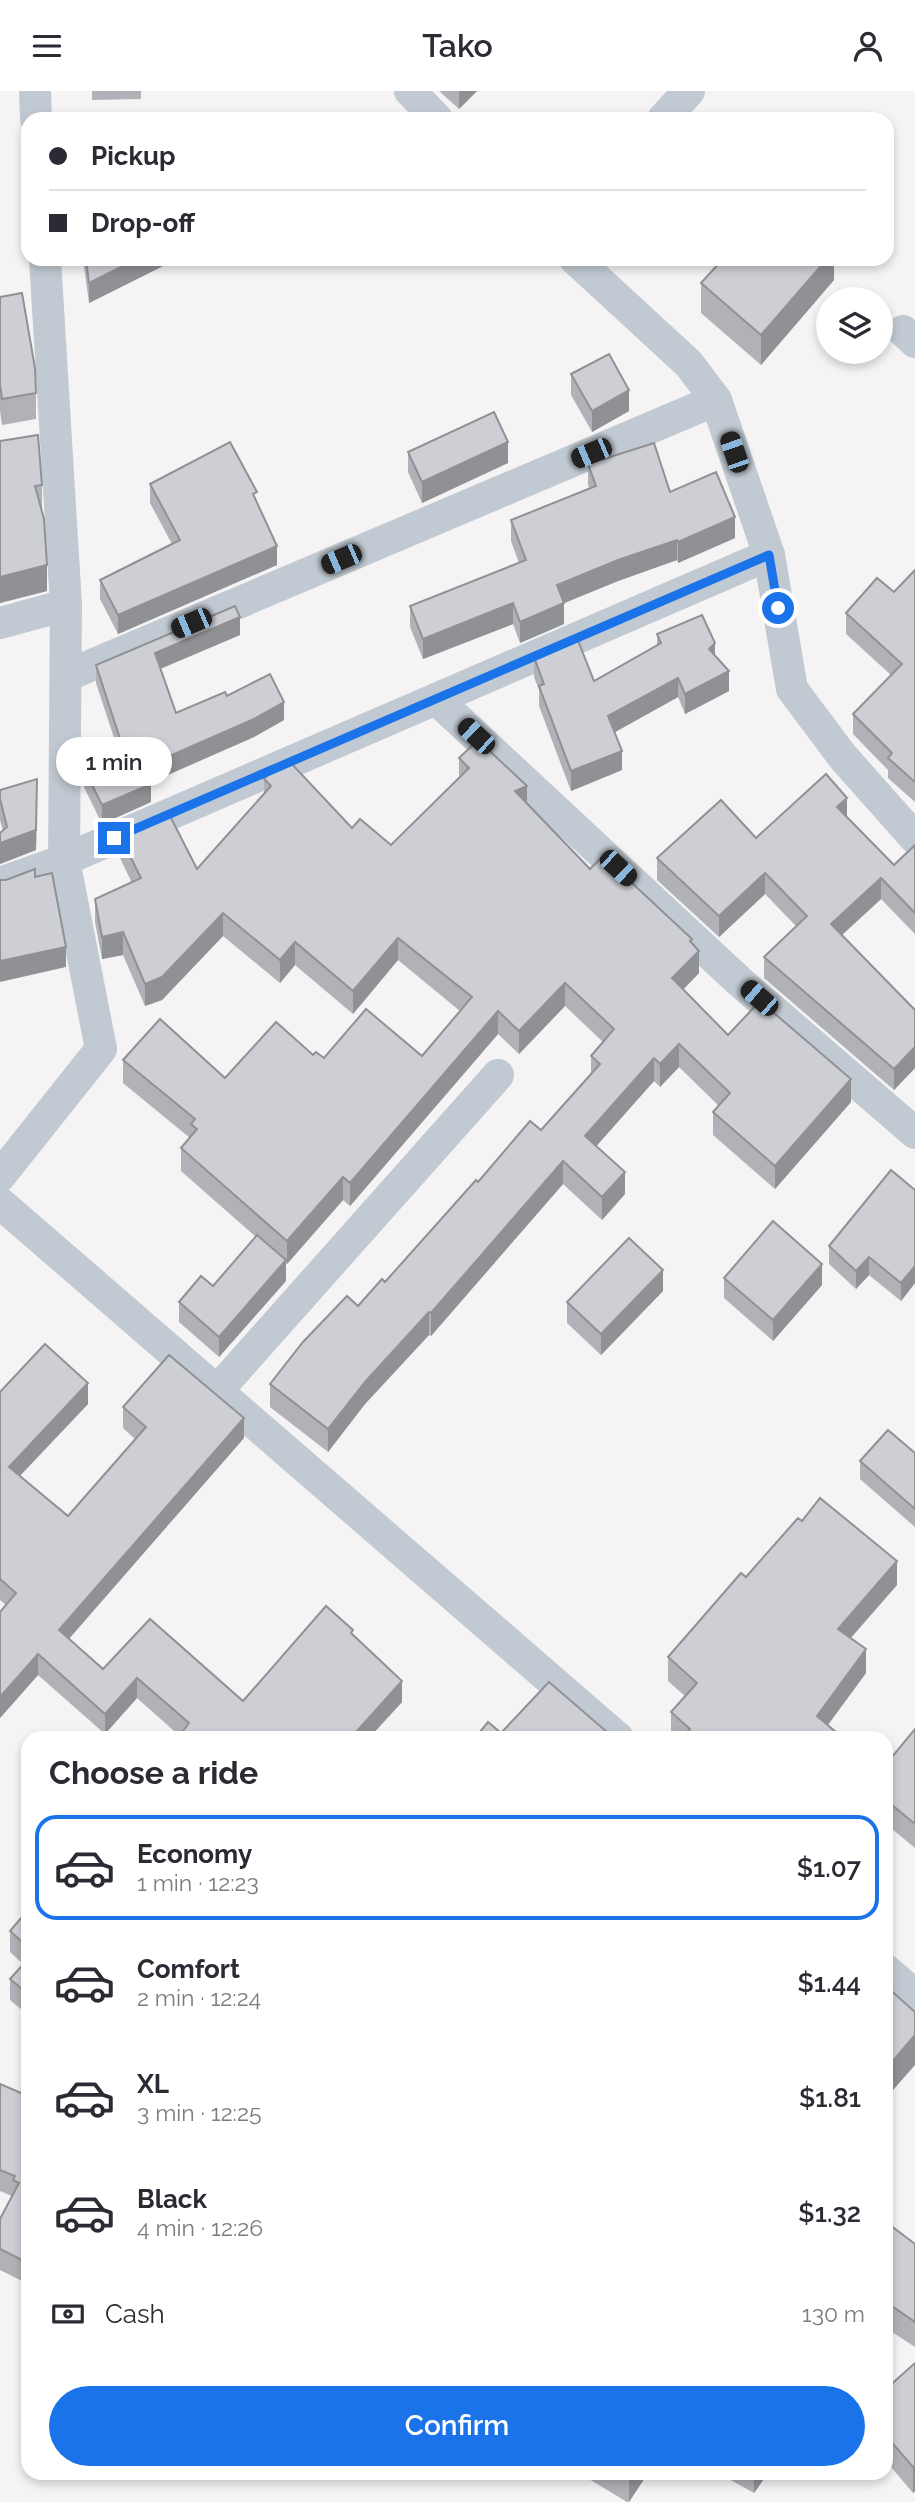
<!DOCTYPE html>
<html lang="en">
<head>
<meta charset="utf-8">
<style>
  :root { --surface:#fff; --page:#f7f7f7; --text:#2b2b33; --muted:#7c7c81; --line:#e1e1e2; --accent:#1a73e8 }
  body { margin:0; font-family:Raleway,sans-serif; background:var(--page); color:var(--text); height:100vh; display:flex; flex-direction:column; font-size:26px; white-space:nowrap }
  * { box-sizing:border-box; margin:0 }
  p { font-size:23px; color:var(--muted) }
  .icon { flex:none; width:38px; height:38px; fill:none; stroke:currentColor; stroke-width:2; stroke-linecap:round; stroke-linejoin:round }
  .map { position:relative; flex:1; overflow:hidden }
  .details { position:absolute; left:21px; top:1640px; width:872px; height:749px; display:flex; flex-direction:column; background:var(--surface); border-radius:21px; box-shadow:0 4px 10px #0003 }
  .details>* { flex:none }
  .top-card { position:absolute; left:21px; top:21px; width:873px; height:154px; border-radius:21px; box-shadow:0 4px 10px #0003; display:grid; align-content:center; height:154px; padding:0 28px; background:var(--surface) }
  .controls { position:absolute; left:816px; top:196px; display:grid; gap:14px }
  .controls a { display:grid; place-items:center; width:77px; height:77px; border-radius:50%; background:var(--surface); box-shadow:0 4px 10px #0003; font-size:35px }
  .end { position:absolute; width:32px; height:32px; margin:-16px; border:9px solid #1a73e8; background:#fff; box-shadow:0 0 0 4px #fff }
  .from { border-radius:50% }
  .bubble { position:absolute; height:49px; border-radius:24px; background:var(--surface); box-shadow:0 4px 10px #0003; font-size:23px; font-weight:600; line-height:49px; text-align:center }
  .car { position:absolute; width:21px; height:42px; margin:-21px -10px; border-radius:9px; box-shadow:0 0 5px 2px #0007; background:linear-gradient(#222 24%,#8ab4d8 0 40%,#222 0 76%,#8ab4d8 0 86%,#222 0) }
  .top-card b { display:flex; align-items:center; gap:24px; height:66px; font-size:26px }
  .top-card b+b { border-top:2px solid var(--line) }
  .top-card i { width:18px; height:18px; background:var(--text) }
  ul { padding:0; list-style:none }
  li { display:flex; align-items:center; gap:21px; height:105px; margin:0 14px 10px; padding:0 14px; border:4px solid transparent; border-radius:21px }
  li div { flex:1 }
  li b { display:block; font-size:26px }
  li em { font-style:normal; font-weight:600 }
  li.current { border-color:var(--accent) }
  li>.icon { width:63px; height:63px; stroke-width:1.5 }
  h2 { padding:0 28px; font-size:32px; line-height:84px }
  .pay { display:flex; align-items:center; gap:18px; height:77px; padding:0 28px; font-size:26px }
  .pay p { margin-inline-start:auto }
  .action { display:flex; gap:14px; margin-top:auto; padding:14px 28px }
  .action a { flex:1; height:80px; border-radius:42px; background:var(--accent); color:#fff; font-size:28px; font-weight:600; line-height:80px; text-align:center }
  header { display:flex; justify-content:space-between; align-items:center; height:91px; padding:0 28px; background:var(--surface); font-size:32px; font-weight:600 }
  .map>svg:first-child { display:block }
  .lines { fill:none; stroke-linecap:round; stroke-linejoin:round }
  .street { stroke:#c1cad2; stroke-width:32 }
  .wall { fill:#b0b2b7 }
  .shaded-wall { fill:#909195 }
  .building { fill:#cdcfd5; stroke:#909195; stroke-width:2 }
  .route { stroke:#1a73e8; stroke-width:9 }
</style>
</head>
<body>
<header><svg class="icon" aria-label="menu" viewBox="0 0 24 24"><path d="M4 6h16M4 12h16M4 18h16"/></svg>Tako<svg class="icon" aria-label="person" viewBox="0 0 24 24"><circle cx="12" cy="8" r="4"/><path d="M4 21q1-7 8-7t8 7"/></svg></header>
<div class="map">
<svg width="915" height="2411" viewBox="0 0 915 2411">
  <rect width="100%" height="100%" fill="#f5f3f3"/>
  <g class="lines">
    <g class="street">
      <path d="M 35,0 L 36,28"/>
      <path d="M 410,0 L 437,28"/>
      <path d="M 663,28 L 689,0"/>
      <path d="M 575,168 L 689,273 L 716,309 L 769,464 L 792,598 L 843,666 L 915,747"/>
      <path d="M 903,240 L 915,251"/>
      <path d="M 0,532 L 66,514"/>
      <path d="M 66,585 L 716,309"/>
      <path d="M 436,608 L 739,890 L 915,1042"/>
      <path d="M 0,792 L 64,769 L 769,464"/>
      <path d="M 0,1085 L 101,958 L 64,769 L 66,514 L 45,168"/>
      <path d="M 0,1112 L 618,1647"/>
      <path d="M 217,1300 L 498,984"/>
      <path d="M 886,1879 L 915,1904"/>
    </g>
  </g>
  <g class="wall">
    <path d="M 92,0 L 141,0 L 141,8 L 92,9 Z"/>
    <path d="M 439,0 L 477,0 L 459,18 Z"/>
    <path d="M 83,168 L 177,168 L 89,212 Z"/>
    <path d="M 834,168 L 834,189 L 761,274 L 701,222 L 701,192 Z"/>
    <path d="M 0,206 L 36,302 L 36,328 L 2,334 L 0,320 Z"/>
    <path d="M 571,283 L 629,320 L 592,341 L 571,304 Z"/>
    <path d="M 0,350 L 42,394 L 42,420 L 47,500 L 0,512 Z"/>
    <path d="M 408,361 L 508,372 L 422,412 L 408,381 Z"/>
    <path d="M 588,373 L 670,401 L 735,447 L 678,472 L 677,469 L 618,490 L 564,512 L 564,533 L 520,552 L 513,533 L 423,568 L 410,536 L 410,515 L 519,472 L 511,450 L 511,429 L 589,397 L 588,394 Z"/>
    <path d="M 150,393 L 257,411 L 277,474 L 118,543 L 100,508 L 100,489 L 172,453 L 150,412 Z"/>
    <path d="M 915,479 L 915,711 L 888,687 L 888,679 L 853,643 L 853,623 L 891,584 L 846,543 L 846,522 L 894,501 Z"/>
    <path d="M 657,543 L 715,564 L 729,600 L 685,623 L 678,606 L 615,641 L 622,679 L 571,700 L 539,615 L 539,599 L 534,586 L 534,566 L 594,590 L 657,554 Z"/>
    <path d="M 240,544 L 160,578 L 176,622 L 227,605 L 284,629 L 254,646 L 150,692 L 151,711 L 102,733 L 84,696 L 84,678 L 119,662 L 96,592 L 96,574 Z"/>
    <path d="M 459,667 L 527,712 L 590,778 L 692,852 L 699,882 L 683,899 L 728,944 L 851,1011 L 775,1098 L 713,1044 L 713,1021 L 719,1015 L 679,976 L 660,996 L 654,990 L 596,1055 L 625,1103 L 602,1129 L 563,1093 L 431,1245 L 429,1244 L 365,1313 L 328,1361 L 270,1316 L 270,1293 L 385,1191 L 478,1091 L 541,1039 L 591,983 L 591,965 L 603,951 L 565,915 L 519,963 L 498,943 L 350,1115 L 343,1109 L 287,1173 L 286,1172 L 286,1190 L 219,1266 L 179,1231 L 179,1211 L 213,1195 L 256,1146 L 181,1080 L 181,1057 L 190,1047 L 123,992 L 123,969 L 225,987 L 313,964 L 324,967 L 422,965 L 460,920 L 398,869 L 353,923 L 295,874 L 280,892 L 223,845 L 162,909 L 145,915 L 123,864 L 102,868 L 95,831 L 95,808 L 132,792 L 119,765 L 119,743 L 197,778 L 264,703 L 264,688 L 352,737 L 391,754 L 459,687 Z"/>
    <path d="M 0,699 L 37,709 L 36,759 L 0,773 L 0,742 L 3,740 L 0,729 Z"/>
    <path d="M 847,727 L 894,774 L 915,754 L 915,843 L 881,808 L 842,844 L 915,919 L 915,977 L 894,999 L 764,887 L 764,866 L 796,835 L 765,803 L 719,846 L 657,789 L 657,767 L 756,747 Z"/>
    <path d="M 915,1099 L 915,1192 L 901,1210 L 869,1184 L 856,1198 L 829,1173 L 829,1155 Z"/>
    <path d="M 724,1187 L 822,1194 L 773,1250 L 724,1207 Z"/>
    <path d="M 663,1200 L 601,1264 L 567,1232 L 567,1211 Z"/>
    <path d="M 0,1301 L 88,1313 L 20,1385 L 68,1425 L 135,1348 L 123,1337 L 123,1316 L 244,1347 L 69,1548 L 103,1578 L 243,1610 L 353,1545 L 402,1611 L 369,1647 L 182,1647 L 137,1607 L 105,1643 L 38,1584 L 0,1627 L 0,1521 L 6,1514 L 0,1509 Z"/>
    <path d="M 915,1362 L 915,1436 L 860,1388 L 860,1370 Z"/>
    <path d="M 746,1486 L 897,1494 L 851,1547 L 866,1582 L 828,1634 L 843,1647 L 673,1647 L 671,1645 L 671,1621 L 685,1605 L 668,1590 L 668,1566 Z"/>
    <path d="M 915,1638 L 915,1757 L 886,1733 L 886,1673 Z"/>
    <path d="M 28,1819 L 28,1924 L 10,1909 L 10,1888 L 23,1873 L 10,1861 L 10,1840 Z"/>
    <path d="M 0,1993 L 28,2005 L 28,2193 L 0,2179 L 0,2128 L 12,2105 L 0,2100 Z"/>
    <path d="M 886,2131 L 915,2153 L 915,2256 L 886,2237 Z"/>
    <path d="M 915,2272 L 915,2400 L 913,2402 L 886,2370 L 886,2298 Z"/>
    <path d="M 579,2382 L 655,2382 L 653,2386 L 648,2382 L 629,2411 L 627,2411 Z"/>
    <path d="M 718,2382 L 768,2382 L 754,2402 Z"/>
  </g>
  <g class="shaded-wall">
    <path d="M 459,0 L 477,0 L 459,18 Z"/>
    <path d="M 137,168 L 177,168 L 89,212 L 89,192 Z"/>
    <path d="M 827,168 L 834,168 L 834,189 L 761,274 L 761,244 Z"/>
    <path d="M 629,299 L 629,320 L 592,341 L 592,320 Z"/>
    <path d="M 508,351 L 508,372 L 422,412 L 422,391 Z"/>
    <path d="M 735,426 L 735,447 L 678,472 L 678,451 Z"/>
    <path d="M 677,449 L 677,469 L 618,490 L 557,515 L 557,494 L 618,469 Z"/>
    <path d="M 277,455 L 277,474 L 118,543 L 118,524 Z"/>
    <path d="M 47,474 L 47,500 L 0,512 L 0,486 Z"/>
    <path d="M 513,512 L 513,533 L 423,568 L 423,548 Z"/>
    <path d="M 564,512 L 564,533 L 520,552 L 520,531 Z"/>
    <path d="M 240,526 L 240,544 L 155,580 L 155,562 Z"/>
    <path d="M 715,552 L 715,572 L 709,558 Z"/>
    <path d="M 729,580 L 729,600 L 685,623 L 685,603 Z"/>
    <path d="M 678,587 L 678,606 L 608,645 L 608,625 Z"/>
    <path d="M 284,611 L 284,629 L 254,646 L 142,695 L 142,677 Z"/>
    <path d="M 622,660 L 622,679 L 571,700 L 571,680 Z"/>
    <path d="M 151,693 L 151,711 L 102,733 L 102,714 Z"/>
    <path d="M 527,695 L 527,718 L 515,700 Z"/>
    <path d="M 847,707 L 847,728 L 837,716 Z"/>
    <path d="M 37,709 L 36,759 L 0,773 L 0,752 Z"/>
    <path d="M 765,782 L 765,803 L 719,846 L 719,825 Z"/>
    <path d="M 881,787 L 881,808 L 831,854 L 831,833 Z"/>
    <path d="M 223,822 L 223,845 L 162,909 L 145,915 L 145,893 Z"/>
    <path d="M 123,841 L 123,864 L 102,868 L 102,846 Z"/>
    <path d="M 398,847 L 398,869 L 353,923 L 353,900 Z"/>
    <path d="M 692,848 L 692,867 L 699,860 L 699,882 L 672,910 L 672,887 L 690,850 Z"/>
    <path d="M 295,851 L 295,874 L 280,892 L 280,869 Z"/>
    <path d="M 66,856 L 66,876 L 0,891 L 0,870 Z"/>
    <path d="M 565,892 L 565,915 L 519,963 L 519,940 Z"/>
    <path d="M 498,920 L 498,943 L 350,1115 L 350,1092 Z"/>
    <path d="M 679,953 L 679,976 L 660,996 L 660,973 Z"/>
    <path d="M 915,956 L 915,977 L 894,999 L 894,978 Z"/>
    <path d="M 654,967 L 654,990 L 585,1068 L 585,1045 Z"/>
    <path d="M 851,988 L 851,1011 L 775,1098 L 775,1075 Z"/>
    <path d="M 563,1070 L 563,1093 L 431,1245 L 431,1222 Z"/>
    <path d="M 625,1081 L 625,1103 L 602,1129 L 602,1106 Z"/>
    <path d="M 343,1086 L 343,1109 L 287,1173 L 287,1150 Z"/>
    <path d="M 869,1166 L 869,1184 L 856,1198 L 856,1180 Z"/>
    <path d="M 286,1169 L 286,1190 L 219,1266 L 219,1246 Z"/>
    <path d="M 822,1173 L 822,1194 L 773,1250 L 773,1229 Z"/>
    <path d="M 915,1175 L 915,1192 L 901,1210 L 901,1192 Z"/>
    <path d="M 663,1179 L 663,1200 L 601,1264 L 601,1243 Z"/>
    <path d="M 429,1221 L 429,1244 L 365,1313 L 328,1361 L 328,1338 L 365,1291 Z"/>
    <path d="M 88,1292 L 88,1313 L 9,1396 L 9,1376 Z"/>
    <path d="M 244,1327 L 244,1347 L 59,1559 L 59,1539 Z"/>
    <path d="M 897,1470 L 897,1494 L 838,1561 L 838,1538 Z"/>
    <path d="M 866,1558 L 866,1582 L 818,1647 L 817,1625 Z"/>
    <path d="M 38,1563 L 38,1584 L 0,1627 L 0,1606 Z"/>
    <path d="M 137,1587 L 137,1607 L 105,1643 L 105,1623 Z"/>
    <path d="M 402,1590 L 402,1611 L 369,1647 L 357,1647 L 357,1640 Z"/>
    <path d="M 915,1944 L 915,1974 L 886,2007 L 886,1978 Z"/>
    <path d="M 915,2375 L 915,2400 L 913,2402 L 913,2376 Z"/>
    <path d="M 631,2382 L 648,2382 L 629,2411 L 629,2386 Z"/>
    <path d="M 754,2382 L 768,2382 L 754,2402 Z"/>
  </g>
  <g class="building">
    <path d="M 86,168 L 137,168 L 89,192 Z"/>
    <path d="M 723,168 L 827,168 L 761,244 L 701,192 Z"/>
    <path d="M 22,202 L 35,277 L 36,302 L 2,308 L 0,294 L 0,206 Z"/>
    <path d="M 609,263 L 629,299 L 592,320 L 571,283 Z"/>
    <path d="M 494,321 L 508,351 L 422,391 L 408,361 Z"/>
    <path d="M 38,344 L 42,394 L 35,395 L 44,428 L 47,474 L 0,486 L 0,350 Z"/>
    <path d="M 230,351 L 257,401 L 253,403 L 277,455 L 118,524 L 100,489 L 180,449 L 150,393 Z"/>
    <path d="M 654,352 L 670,401 L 716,381 L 735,426 L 678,451 L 677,449 L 618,469 L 557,494 L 564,512 L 520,531 L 513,512 L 423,548 L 410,515 L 526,469 L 511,429 L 596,395 L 588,373 Z"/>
    <path d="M 915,479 L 915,691 L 888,667 L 892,662 L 853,623 L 902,573 L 846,522 L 877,487 L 894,501 Z"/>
    <path d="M 235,515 L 240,526 L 155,562 L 176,622 L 225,601 L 227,605 L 270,583 L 284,611 L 254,628 L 142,677 L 151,693 L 102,714 L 84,678 L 124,660 L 96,574 Z"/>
    <path d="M 702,524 L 715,552 L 709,558 L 729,580 L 685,603 L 678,587 L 608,625 L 622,660 L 571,680 L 539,595 L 544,593 L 534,566 L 577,547 L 594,590 L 661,552 L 657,543 Z"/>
    <path d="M 478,649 L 527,695 L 515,700 L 590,778 L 603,765 L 692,848 L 690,850 L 699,860 L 672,887 L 728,944 L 760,910 L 851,988 L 775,1075 L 713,1021 L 730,1002 L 679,953 L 660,973 L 654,967 L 585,1045 L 625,1081 L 602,1106 L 563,1070 L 431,1222 L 429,1221 L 365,1291 L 328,1338 L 270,1293 L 303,1251 L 347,1205 L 358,1215 L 382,1188 L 385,1191 L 476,1089 L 478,1091 L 530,1030 L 541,1039 L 600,973 L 591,965 L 614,938 L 565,892 L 519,940 L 498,920 L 350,1092 L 343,1086 L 287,1150 L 181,1057 L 197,1038 L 191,1033 L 195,1028 L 123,969 L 160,928 L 225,987 L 276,931 L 313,964 L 316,961 L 324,967 L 366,918 L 422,965 L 472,906 L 398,847 L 353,900 L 295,851 L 280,869 L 223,822 L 162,886 L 145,893 L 123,841 L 102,846 L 95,808 L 141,787 L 119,743 L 168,721 L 197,778 L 271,695 L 264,688 L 278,673 L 288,669 L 352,737 L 360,728 L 391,754 L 469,677 L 459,667 Z"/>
    <path d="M 826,683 L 847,707 L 837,716 L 894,774 L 915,754 L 915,822 L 881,787 L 831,833 L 915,919 L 915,956 L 894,978 L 764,866 L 807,825 L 765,782 L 719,825 L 657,767 L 721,709 L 756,747 Z"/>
    <path d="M 37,688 L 36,739 L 0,752 L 0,742 L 7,736 L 0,708 L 0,699 Z"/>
    <path d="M 35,778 L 35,786 L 52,782 L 66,856 L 0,870 L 0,789 L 6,789 Z"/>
    <path d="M 891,1079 L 915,1099 L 915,1175 L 901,1192 L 869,1166 L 856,1180 L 829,1155 Z"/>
    <path d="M 773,1130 L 822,1173 L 773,1229 L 724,1187 Z"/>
    <path d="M 257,1144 L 286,1169 L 219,1246 L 179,1211 L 201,1185 L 213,1195 Z"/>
    <path d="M 629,1147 L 663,1179 L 601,1243 L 567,1211 Z"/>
    <path d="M 45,1253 L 88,1292 L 9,1376 L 68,1425 L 146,1336 L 123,1316 L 169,1264 L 244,1327 L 59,1539 L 103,1578 L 150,1528 L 243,1610 L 326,1515 L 353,1539 L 351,1542 L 402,1590 L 357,1640 L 364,1647 L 191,1647 L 183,1640 L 189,1632 L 137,1587 L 105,1623 L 38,1563 L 0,1606 L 0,1521 L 16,1502 L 0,1488 L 0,1301 Z"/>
    <path d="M 888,1339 L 915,1362 L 915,1418 L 860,1370 Z"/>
    <path d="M 820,1407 L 897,1470 L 838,1538 L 866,1558 L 817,1625 L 843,1647 L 693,1647 L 687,1641 L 690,1638 L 671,1621 L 697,1592 L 668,1566 L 741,1482 L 746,1486 L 798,1427 L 802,1430 Z"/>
    <path d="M 549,1591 L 607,1641 L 602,1647 L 475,1647 L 488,1631 L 501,1642 Z"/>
    <path d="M 915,1638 L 915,1733 L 886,1709 L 886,1673 Z"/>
    <path d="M 28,1819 L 28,1856 L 10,1840 Z"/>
    <path d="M 28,1868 L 28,1903 L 10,1888 Z"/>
    <path d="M 886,1895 L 915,1921 L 915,1944 L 886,1978 Z"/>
    <path d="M 0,1993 L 28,2005 L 28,2172 L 0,2158 L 0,2128 L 19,2092 L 13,2089 L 15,2085 L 0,2079 Z"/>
    <path d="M 886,2131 L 915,2153 L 915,2231 L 886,2211 Z"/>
    <path d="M 915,2272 L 915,2375 L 913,2376 L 886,2345 L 886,2298 Z"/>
    <path d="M 622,2382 L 631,2382 L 629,2386 Z"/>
  </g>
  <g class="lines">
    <path class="route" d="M 114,747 L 769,464 L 778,517"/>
  </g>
</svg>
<div class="controls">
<a><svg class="icon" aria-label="layers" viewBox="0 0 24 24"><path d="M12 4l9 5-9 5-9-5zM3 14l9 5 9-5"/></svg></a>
</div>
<i class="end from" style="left:778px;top:517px"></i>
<i class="end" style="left:114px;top:747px"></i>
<div class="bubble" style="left:56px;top:646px;width:116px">1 min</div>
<i class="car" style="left:734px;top:361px;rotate:341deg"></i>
<i class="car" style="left:591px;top:362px;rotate:247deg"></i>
<i class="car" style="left:341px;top:468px;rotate:247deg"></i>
<i class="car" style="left:191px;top:532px;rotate:247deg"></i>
<i class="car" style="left:476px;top:645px;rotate:313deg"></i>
<i class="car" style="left:618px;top:777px;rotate:133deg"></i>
<i class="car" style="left:759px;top:907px;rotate:311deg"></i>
<div class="top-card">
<b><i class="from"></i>Pickup</b>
<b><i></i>Drop-off</b>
</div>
<section class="details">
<h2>Choose a ride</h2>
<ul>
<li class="current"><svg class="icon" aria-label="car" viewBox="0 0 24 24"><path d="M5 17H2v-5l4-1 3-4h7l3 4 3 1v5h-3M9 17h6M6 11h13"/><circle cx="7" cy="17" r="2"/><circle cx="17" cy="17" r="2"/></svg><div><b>Economy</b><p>1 min · 12:23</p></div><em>$1.07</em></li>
<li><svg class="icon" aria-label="car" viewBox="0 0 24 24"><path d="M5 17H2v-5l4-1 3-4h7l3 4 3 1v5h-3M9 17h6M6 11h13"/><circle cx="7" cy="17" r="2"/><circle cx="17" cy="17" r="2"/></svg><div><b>Comfort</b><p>2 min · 12:24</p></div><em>$1.44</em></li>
<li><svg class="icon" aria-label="car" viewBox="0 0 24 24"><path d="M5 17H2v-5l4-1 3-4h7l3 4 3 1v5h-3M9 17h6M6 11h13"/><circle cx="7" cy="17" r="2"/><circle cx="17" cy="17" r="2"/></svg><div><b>XL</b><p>3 min · 12:25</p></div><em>$1.81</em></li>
<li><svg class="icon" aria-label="car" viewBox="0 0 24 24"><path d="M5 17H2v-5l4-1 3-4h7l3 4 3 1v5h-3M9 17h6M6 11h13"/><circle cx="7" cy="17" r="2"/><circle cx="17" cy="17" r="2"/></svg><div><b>Black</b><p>4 min · 12:26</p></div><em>$1.32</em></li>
</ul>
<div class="pay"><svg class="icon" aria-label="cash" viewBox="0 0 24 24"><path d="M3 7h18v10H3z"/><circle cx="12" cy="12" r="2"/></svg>Cash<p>130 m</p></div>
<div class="action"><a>Confirm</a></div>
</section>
</div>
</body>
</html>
